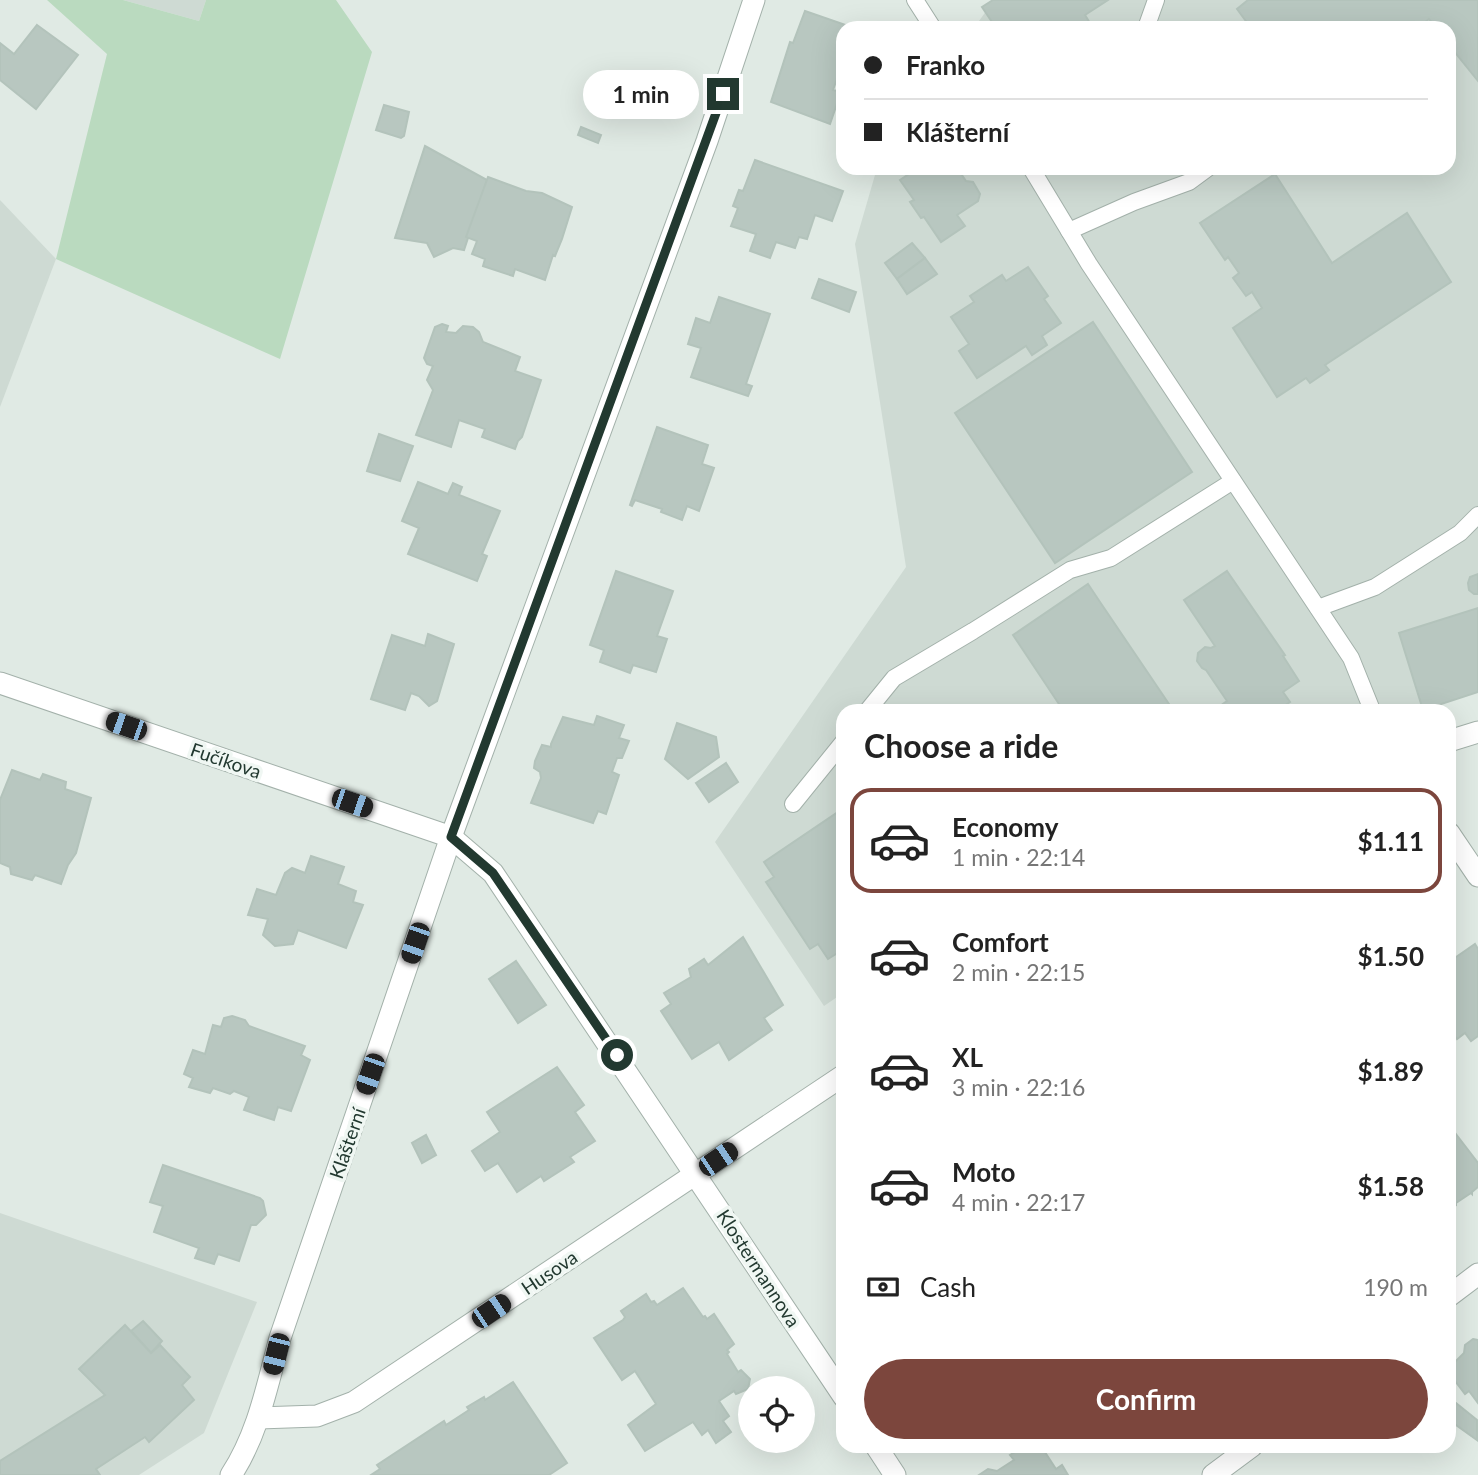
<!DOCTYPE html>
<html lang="en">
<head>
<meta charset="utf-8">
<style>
  :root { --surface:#fff; --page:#f6f6f6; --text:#222; --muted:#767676; --line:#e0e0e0; --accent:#7c463d }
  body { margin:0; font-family:Lato,sans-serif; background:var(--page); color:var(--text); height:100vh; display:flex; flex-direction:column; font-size:26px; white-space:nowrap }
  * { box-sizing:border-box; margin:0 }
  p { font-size:23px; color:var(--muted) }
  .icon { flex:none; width:38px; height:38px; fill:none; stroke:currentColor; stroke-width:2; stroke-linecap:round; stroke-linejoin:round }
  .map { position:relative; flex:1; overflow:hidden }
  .details { position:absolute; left:836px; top:704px; width:620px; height:749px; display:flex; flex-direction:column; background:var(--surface); border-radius:21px; box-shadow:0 7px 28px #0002 }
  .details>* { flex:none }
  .banner { position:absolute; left:836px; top:21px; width:620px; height:154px; border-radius:21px; box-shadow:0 7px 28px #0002; display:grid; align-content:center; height:154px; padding:0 28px; background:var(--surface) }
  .buttons { position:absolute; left:738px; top:1376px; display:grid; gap:14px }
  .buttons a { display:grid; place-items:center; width:77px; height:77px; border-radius:50%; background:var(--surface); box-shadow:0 7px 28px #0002; font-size:35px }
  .end { position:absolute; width:32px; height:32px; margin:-16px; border:9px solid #223930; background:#fff; box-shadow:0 0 0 4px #fff }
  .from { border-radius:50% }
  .bubble { position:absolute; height:49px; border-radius:24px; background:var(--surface); box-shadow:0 7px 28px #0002; font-size:23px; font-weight:700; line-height:49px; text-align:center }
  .car { position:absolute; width:21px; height:42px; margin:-21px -10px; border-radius:9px; box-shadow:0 0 5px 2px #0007; background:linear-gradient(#222 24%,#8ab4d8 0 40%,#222 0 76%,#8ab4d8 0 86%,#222 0) }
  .banner b { display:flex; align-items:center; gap:24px; height:66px; font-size:26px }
  .banner b+b { border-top:2px solid var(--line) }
  .banner i { width:18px; height:18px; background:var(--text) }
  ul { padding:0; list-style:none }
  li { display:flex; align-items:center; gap:21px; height:105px; margin:0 14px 10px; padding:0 14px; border:4px solid transparent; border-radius:21px }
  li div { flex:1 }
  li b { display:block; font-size:26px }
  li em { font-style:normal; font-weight:700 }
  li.selected { border-color:var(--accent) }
  li>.icon { width:63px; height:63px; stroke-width:1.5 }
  h2 { padding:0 28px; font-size:32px; line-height:84px }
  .pay { display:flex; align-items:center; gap:18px; height:77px; padding:0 28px; font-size:26px }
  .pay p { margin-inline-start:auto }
  .action { display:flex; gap:14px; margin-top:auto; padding:14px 28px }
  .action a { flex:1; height:80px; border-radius:42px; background:var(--accent); color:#fff; font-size:28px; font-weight:700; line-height:80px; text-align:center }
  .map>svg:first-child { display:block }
  .built { fill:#cedad3 }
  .green { fill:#badabf }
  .building { fill:#b8c7c0; stroke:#b3c3bb; stroke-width:2 }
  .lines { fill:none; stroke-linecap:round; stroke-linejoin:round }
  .service-casing { stroke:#a3b1aa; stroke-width:18 }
  .minor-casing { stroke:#a3b1aa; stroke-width:23 }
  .tertiary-casing { stroke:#a3b1aa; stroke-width:23 }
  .service { stroke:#fff; stroke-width:16 }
  .minor { stroke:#fff; stroke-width:21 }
  .tertiary { stroke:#fff; stroke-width:21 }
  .route { stroke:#223930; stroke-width:9 }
  .labels { text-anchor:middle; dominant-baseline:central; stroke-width:7; stroke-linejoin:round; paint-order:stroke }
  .street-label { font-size:19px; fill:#223930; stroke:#f0f7f3 }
</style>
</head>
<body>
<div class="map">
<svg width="1478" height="1475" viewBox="0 0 1478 1475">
  <rect width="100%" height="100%" fill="#e0eae4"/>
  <g class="built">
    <path d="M 123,0 L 206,0 L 199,21 Z"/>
    <path d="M 994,0 L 1478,0 L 1478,692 L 1418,710 L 844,710 L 843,993 L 824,1006 L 715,842 L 906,567 L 855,244 L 877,168 L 1449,168 L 1449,28 L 974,28 Z"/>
    <path d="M 0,200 L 56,259 L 0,407 Z"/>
    <path d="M 0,1213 L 257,1302 L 204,1433 L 139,1475 L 0,1475 Z"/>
  </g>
  <path class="green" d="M 47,0 L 123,0 L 199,21 L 206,0 L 336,0 L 372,52 L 280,359 L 56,259 L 107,54 Z"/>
  <g class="building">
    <path d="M 993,0 L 1108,0 L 1085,15 L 1093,28 L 996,28 L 982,7 Z"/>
    <path d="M 1248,0 L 1478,0 L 1478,81 L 1449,45 L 1449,28 L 1436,28 L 1429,19 L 1418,28 L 1251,28 L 1237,9 Z"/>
    <path d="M 805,11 L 854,28 L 844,28 L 844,59 L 833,90 L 841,92 L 830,124 L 771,102 L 790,42 L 793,43 Z"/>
    <path d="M 37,25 L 78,55 L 36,109 L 0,80 L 0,43 L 14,54 Z"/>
    <path d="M 384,105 L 409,112 L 404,136 L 401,138 L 376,130 Z"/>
    <path d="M 581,127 L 601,135 L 598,143 L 578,135 Z"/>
    <path d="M 425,146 L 487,180 L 464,250 L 453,248 L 434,257 L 427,243 L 395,238 Z"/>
    <path d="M 755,160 L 843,191 L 832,221 L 815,215 L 807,239 L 799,237 L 795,248 L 776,242 L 770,258 L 750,251 L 756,234 L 731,226 L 738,208 L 733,206 L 739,190 L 743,191 Z"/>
    <path d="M 918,168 L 957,168 L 966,181 L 973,182 L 980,194 L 978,201 L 957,215 L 965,226 L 941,242 L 924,217 L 921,218 L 910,202 L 914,200 L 900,180 Z"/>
    <path d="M 1275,174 L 1332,263 L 1407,213 L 1451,282 L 1325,365 L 1329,370 L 1310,383 L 1306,378 L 1277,397 L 1233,328 L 1262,308 L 1252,292 L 1246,296 L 1233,278 L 1239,273 L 1228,257 L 1225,260 L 1200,223 Z"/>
    <path d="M 488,177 L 526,191 L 542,193 L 572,207 L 562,239 L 555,256 L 553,255 L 545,280 L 515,269 L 513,276 L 483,266 L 485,259 L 472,254 L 477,241 L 466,237 Z"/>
    <path d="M 912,243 L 925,258 L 897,279 L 885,263 Z"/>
    <path d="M 925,258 L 937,274 L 907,294 L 897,279 Z"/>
    <path d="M 1028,267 L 1048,296 L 1044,299 L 1061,323 L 1042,336 L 1047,345 L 1032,355 L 1026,346 L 977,378 L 959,351 L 969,344 L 951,317 L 974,302 L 970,296 L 1002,275 L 1006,281 Z"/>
    <path d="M 819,279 L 856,292 L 849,312 L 812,298 Z"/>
    <path d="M 719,297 L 770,314 L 746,384 L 752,386 L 748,396 L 691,377 L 701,348 L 688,344 L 696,318 L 710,323 Z"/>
    <path d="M 1093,322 L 1192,472 L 1055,563 L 955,413 Z"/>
    <path d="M 442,324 L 448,326 L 446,332 L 456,333 L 463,326 L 473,327 L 479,332 L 483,342 L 520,357 L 515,371 L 541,380 L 522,437 L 518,441 L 515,449 L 482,437 L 485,429 L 459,420 L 451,447 L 416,435 L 433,390 L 427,380 L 433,366 L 427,364 L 424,358 L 435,327 Z"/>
    <path d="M 657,427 L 708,445 L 702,464 L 714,468 L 699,511 L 687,506 L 682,520 L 661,512 L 662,509 L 635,500 L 632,506 L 630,505 Z"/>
    <path d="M 379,434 L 413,446 L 400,481 L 367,471 Z"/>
    <path d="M 418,482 L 448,494 L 453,483 L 462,487 L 459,495 L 500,511 L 482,554 L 487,556 L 477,581 L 408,554 L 419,528 L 402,521 Z"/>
    <path d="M 616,571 L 673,591 L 657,636 L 667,639 L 656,672 L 633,665 L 630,673 L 600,662 L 604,650 L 590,645 Z"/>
    <path d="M 1227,571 L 1285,655 L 1283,656 L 1299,681 L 1283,692 L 1290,702 L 1278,710 L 1223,710 L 1220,706 L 1227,701 L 1206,670 L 1202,668 L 1197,661 L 1198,653 L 1205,647 L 1211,648 L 1215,646 L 1184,600 Z"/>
    <path d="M 1478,574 L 1478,594 L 1474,594 L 1469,590 L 1468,583 L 1470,577 Z"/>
    <path d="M 1088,584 L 1100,602 L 1173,710 L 1063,710 L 1013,635 Z"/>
    <path d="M 1478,608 L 1478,692 L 1423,710 L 1399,633 Z"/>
    <path d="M 428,634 L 454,644 L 437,701 L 429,706 L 419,696 L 411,693 L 405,710 L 371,699 L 392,635 L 425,646 Z"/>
    <path d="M 597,716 L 624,725 L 619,738 L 629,741 L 622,758 L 617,758 L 612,772 L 619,775 L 606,814 L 598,811 L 593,823 L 531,803 L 541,778 L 540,772 L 534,768 L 535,761 L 542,745 L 551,747 L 551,744 L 563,717 L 594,725 Z"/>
    <path d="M 677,723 L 716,737 L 719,757 L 688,779 L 665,759 Z"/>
    <path d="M 726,763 L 738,782 L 709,802 L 696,783 Z"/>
    <path d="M 12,770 L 40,780 L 43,774 L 66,782 L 65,789 L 91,798 L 76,853 L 68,865 L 61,884 L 35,875 L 32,880 L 11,874 L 10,867 L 0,863 L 0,800 Z"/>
    <path d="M 844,808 L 844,949 L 828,959 L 818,944 L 810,949 L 766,882 L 774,877 L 764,862 Z"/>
    <path d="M 311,856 L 344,867 L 338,884 L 356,891 L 353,902 L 363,905 L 346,948 L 298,930 L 293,944 L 275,946 L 263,935 L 268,919 L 248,915 L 257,889 L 276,895 L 285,873 L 292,868 L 305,873 Z"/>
    <path d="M 743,937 L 783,1005 L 764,1018 L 772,1030 L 729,1060 L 719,1042 L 692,1059 L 661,1011 L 671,1004 L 664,993 L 691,977 L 689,969 L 704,959 L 708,965 Z"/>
    <path d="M 1475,944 L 1478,949 L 1478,1036 L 1471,1041 L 1465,1033 L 1457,1039 L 1449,1028 L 1449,962 Z"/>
    <path d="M 516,961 L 546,1005 L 518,1023 L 489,979 Z"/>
    <path d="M 232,1016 L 245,1020 L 249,1026 L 305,1046 L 301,1055 L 310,1060 L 291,1111 L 278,1107 L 274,1120 L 244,1110 L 249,1097 L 234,1091 L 230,1094 L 213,1088 L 210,1093 L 189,1087 L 193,1078 L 184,1074 L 193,1050 L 205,1054 L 213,1025 L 221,1027 L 224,1018 Z"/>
    <path d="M 557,1067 L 584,1105 L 575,1112 L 595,1141 L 570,1157 L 574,1162 L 544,1181 L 541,1176 L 517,1192 L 498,1163 L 485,1171 L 472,1151 L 500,1132 L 487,1112 Z"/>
    <path d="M 1449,1125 L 1478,1163 L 1478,1187 L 1472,1192 L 1472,1194 L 1471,1193 L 1456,1203 L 1456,1206 L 1455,1204 L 1449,1209 Z"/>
    <path d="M 426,1135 L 436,1155 L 422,1163 L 412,1143 Z"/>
    <path d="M 163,1165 L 260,1198 L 263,1201 L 266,1215 L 256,1225 L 251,1225 L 239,1261 L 218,1254 L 214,1264 L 195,1258 L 199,1248 L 154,1232 L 163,1206 L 150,1202 Z"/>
    <path d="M 683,1288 L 703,1317 L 705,1316 L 707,1319 L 714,1314 L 734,1344 L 727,1350 L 729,1352 L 727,1354 L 738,1372 L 741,1370 L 750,1379 L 748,1389 L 736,1394 L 734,1391 L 719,1401 L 729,1416 L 723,1421 L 731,1432 L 716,1443 L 708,1430 L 702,1435 L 693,1422 L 645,1451 L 628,1425 L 656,1404 L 635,1371 L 622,1380 L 594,1338 L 623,1320 L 625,1317 L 621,1311 L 646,1294 L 651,1302 L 654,1301 L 657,1305 Z"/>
    <path d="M 143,1321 L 162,1341 L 151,1353 L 131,1331 Z"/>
    <path d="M 125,1325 L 151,1353 L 160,1345 L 190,1377 L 182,1385 L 194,1400 L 149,1442 L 145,1437 L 96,1469 L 100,1475 L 0,1475 L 0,1461 L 105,1395 L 79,1369 Z"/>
    <path d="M 1473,1339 L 1478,1340 L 1478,1403 L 1469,1391 L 1465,1394 L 1449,1373 L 1449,1368 L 1464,1353 L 1465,1345 Z"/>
    <path d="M 513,1382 L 567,1463 L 549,1475 L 371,1475 L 380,1469 L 377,1465 L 444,1421 L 446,1425 L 469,1410 L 467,1407 L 484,1397 L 485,1400 Z"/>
    <path d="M 1451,1399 L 1477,1420 L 1477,1440 L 1449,1420 Z"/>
    <path d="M 1025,1446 L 1030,1448 L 1041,1446 L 1056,1469 L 1062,1465 L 1068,1475 L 979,1475 L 988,1469 L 997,1471 L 1014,1460 L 1010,1455 Z"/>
  </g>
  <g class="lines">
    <defs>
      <g id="service">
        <path d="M 915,0 L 933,28"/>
        <path d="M 1146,28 L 1156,0"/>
        <path d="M 1031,168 L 1089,264 L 1351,658 L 1372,710"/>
        <path d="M 1069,231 L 1134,202 L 1189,182 L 1208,168"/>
        <path d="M 1318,608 L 1375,587 L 1460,533 L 1478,515"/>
        <path d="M 868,710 L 894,678 L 973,631 L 1070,570 L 1111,558 L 1233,481"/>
        <path d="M 793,804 L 844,741"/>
      </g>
      <g id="minor">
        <path d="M 0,683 L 451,837 L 493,873 L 844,1397"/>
        <path d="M 1449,833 L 1478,876"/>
        <path d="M 1449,1296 L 1478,1274"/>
        <path d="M 876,1446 L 895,1475"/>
        <path d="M 1213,1475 L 1252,1446"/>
      </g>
      <g id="tertiary">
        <path d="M 1449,741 L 1478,732"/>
        <path d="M 259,1418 L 317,1416 L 354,1402 L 844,1075"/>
        <path d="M 231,1475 C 258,1434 267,1386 280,1338 L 451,837 L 707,141 L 754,0"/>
      </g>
    </defs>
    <use href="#service" class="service-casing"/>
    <use href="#minor" class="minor-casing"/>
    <use href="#tertiary" class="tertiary-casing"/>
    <use href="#service" class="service"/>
    <use href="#minor" class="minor"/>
    <use href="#tertiary" class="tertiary"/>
  </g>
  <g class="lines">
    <path class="route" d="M 617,1055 L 493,873 L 451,837 L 723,94"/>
  </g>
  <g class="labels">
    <g class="street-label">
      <text transform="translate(226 760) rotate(19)">Fučíkova</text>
      <text transform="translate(347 1143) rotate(-71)">Klášterní</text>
      <text transform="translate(759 1268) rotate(57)">Klostermannova</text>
      <text transform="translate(549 1272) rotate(-34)">Husova</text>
    </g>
  </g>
</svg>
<div class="buttons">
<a><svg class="icon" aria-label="locate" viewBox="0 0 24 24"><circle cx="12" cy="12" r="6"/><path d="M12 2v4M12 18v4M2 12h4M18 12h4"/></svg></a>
</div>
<i class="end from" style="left:617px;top:1055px"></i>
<i class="end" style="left:723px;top:94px"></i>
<div class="bubble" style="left:583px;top:70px;width:116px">1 min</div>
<i class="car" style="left:126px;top:726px;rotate:289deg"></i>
<i class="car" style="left:352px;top:803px;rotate:109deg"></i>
<i class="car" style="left:415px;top:943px;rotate:199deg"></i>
<i class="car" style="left:370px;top:1074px;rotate:199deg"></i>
<i class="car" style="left:718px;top:1159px;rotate:56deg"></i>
<i class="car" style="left:491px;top:1311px;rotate:56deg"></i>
<i class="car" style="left:276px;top:1354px;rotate:194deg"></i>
<div class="banner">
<b><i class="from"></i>Franko</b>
<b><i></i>Klášterní</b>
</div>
<section class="details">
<h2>Choose a ride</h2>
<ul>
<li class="selected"><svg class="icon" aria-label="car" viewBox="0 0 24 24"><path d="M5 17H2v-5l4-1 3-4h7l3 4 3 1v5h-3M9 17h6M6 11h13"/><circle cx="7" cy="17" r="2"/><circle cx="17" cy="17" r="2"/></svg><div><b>Economy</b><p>1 min · 22:14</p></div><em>$1.11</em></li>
<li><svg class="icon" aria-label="car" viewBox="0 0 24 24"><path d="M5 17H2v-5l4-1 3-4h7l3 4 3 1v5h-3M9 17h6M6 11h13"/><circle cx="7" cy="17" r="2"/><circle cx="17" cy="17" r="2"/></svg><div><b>Comfort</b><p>2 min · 22:15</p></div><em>$1.50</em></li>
<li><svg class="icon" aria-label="car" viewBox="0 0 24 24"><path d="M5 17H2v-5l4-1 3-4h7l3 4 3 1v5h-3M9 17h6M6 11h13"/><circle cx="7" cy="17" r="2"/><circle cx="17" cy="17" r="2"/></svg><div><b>XL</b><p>3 min · 22:16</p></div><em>$1.89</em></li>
<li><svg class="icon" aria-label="car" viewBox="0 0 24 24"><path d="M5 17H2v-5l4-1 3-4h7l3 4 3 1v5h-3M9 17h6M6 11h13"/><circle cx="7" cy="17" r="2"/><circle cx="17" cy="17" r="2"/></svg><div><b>Moto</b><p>4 min · 22:17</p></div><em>$1.58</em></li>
</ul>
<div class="pay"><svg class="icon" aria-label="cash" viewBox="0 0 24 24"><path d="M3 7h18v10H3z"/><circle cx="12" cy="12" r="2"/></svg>Cash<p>190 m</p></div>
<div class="action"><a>Confirm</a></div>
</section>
</div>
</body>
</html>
